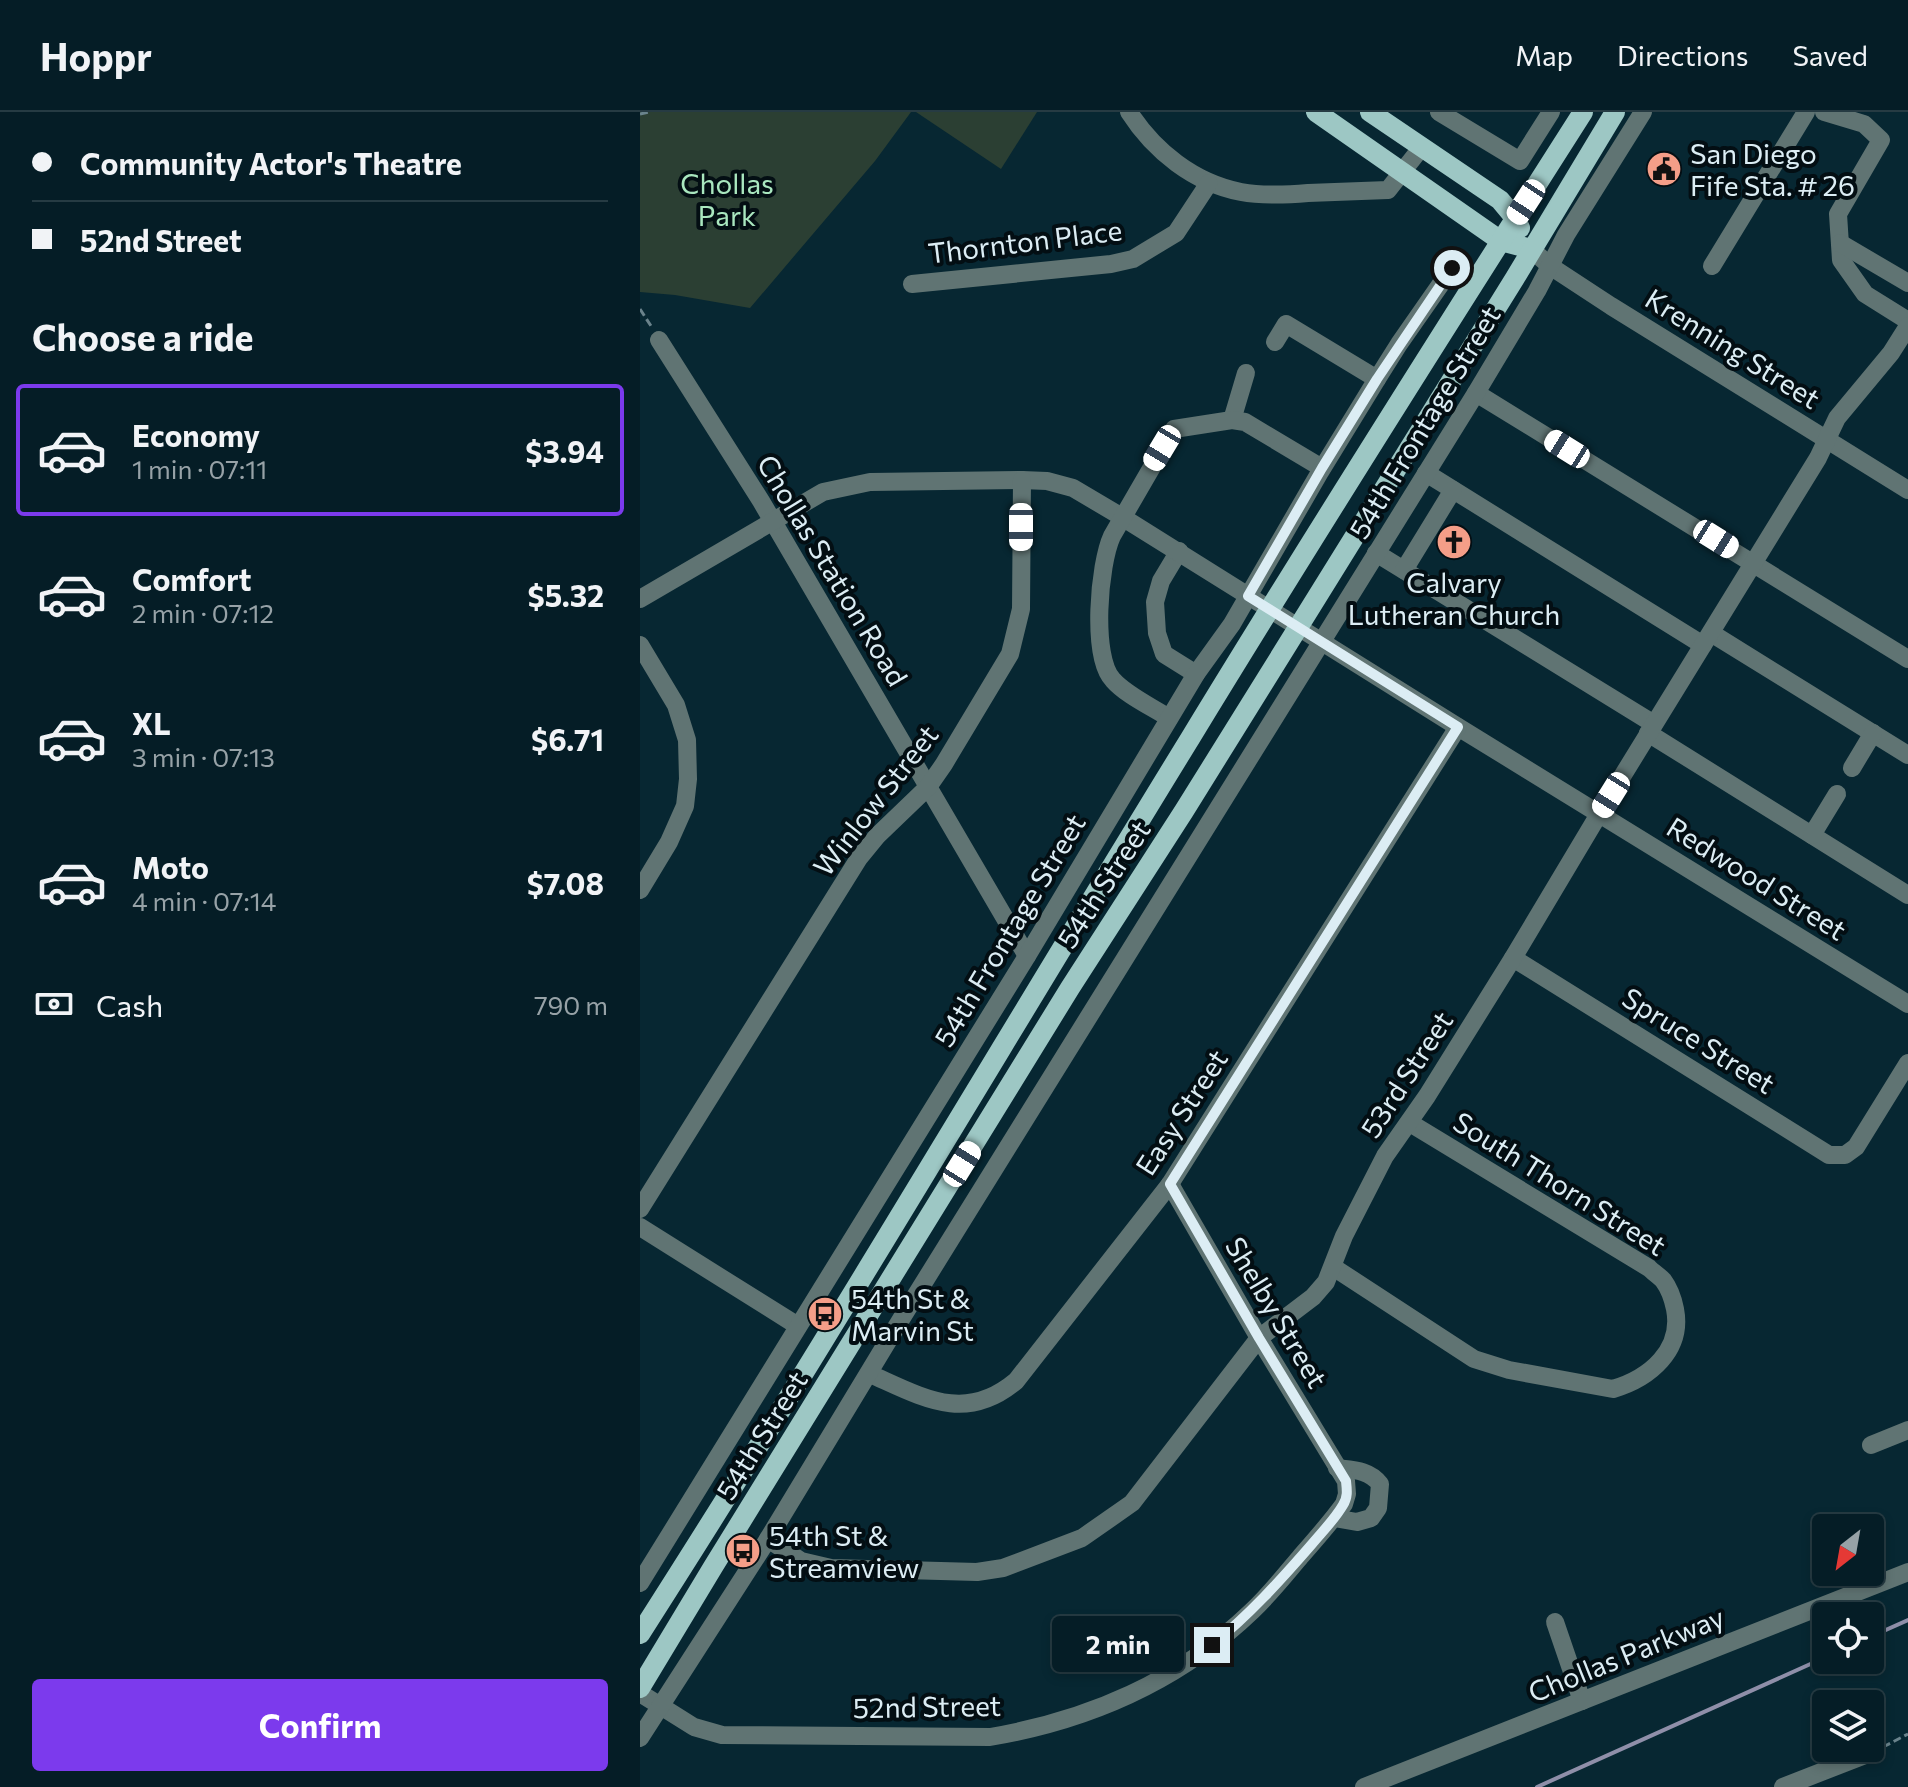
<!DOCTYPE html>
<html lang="en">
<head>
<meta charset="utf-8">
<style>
  :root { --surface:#051d26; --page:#132a32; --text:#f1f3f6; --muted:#97a2a7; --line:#263b43; --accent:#7c3aed }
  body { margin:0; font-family:Commissioner,sans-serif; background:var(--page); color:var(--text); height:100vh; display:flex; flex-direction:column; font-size:30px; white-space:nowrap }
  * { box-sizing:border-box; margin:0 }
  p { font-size:26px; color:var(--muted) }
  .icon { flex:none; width:44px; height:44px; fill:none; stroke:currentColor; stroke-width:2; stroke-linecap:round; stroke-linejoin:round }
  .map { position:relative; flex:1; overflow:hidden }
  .drawer { display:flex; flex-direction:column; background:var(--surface); width:640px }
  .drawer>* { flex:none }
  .hud { display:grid; align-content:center; height:176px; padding:0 32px; background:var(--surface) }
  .needle { width:52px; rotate:211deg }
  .tools { position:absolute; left:1172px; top:1402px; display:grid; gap:16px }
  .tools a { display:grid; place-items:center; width:72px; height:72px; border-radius:8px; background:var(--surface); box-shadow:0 4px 12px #0003,0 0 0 2px var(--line); font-size:40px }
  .end { position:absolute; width:36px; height:36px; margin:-18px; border:10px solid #dcedf4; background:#111; box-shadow:0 0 0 4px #111 }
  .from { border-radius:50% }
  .bubble { position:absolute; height:56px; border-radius:8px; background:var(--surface); box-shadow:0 4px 12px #0003,0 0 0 2px var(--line); font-size:26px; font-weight:700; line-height:56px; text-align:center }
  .car { position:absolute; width:24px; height:48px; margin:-24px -12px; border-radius:10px; box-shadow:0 0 6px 2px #0007; background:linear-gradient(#fff 24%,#345 0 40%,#fff 0 76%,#345 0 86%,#fff 0) }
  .hud b { display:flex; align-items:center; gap:28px; height:76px; font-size:30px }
  .hud b+b { border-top:2px solid var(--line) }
  .hud i { width:20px; height:20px; background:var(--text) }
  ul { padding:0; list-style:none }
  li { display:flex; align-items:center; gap:24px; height:132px; margin:0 16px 12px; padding:0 16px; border:4px solid transparent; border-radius:8px }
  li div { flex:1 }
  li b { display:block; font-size:30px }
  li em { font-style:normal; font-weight:700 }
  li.on { border-color:var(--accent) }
  li>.icon { width:72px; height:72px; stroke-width:1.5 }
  h2 { padding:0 32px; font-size:36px; line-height:96px }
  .pay { display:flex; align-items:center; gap:20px; height:88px; padding:0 32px; font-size:30px }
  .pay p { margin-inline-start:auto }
  .cta { display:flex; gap:16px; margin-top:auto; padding:16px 32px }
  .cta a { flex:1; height:92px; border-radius:8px; background:var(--accent); color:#fff; font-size:32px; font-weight:700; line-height:92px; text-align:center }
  header { display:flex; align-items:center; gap:48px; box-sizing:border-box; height:112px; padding:0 40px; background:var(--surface); border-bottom:2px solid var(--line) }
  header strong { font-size:38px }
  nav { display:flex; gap:44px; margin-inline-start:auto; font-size:28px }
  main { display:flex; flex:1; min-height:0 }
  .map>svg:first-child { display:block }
  .green { fill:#2b3f33 }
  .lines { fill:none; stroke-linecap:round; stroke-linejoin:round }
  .stream { stroke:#8f8fa9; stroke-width:4 }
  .path { stroke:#6a838c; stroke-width:3; stroke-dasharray:8 4; stroke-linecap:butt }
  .minor { stroke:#607473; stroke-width:18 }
  .major { stroke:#9dc7c4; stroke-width:20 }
  .route { stroke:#dcedf4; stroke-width:10 }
  .labels { text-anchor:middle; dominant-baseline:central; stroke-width:8; stroke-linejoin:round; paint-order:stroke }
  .poi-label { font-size:28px; fill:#dcedf4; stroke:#030e13; text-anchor:start }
  .park-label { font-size:28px; fill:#a9e7bf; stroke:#030e13 }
  .street-label { font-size:28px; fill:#dcedf4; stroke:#030e13 }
</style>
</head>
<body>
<header>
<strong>Hoppr</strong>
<nav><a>Map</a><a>Directions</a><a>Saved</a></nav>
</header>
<main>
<section class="drawer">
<div class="hud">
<b><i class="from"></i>Community Actor's Theatre</b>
<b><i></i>52nd Street</b>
</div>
<h2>Choose a ride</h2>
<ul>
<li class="on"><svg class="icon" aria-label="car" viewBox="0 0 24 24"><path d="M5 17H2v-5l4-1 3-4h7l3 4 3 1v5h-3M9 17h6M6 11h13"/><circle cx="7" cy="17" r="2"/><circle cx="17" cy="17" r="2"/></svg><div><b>Economy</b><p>1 min · 07:11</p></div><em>$3.94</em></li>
<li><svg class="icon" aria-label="car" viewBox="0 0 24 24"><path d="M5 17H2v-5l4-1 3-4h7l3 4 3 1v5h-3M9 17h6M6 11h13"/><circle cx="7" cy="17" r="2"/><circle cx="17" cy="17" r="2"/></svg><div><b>Comfort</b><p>2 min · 07:12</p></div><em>$5.32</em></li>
<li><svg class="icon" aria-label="car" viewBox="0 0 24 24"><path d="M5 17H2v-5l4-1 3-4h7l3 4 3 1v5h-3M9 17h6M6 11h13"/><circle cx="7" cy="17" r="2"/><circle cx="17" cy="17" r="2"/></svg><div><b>XL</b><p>3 min · 07:13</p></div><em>$6.71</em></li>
<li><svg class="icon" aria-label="car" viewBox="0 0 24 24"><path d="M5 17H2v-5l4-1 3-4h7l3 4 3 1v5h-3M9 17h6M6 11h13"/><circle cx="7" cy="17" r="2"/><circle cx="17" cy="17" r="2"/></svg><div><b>Moto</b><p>4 min · 07:14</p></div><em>$7.08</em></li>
</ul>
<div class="pay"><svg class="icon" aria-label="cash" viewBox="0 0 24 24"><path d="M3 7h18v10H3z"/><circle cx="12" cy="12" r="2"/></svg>Cash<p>790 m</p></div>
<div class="cta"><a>Confirm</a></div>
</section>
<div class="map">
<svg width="1268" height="1675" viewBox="0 0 1268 1675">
  <rect width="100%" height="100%" fill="#072732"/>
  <g class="green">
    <path d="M 0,0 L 271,0 L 235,49 L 110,196 L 35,183 L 0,180 Z"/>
    <path d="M 276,0 L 397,0 L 361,57 Z"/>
  </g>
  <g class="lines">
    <g class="stream">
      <path d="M 1230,1525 L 1268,1508"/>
      <path d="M 897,1675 L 1186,1545"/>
    </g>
    <g class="path">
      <path d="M 0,2 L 9,0"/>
      <path d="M 0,197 L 11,214"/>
      <path d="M 1243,1635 L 1268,1622"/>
    </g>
    <g class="minor">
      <path d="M 489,0 C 514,39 554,71 601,80 C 623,84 645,83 668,81 C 694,80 721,79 748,78 L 781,36"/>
      <path d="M 799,0 L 880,49 L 911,0"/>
      <path d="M 1184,0 L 1224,12 L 1241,28 L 1198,102 L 1201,148 L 1225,182 L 1268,209"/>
      <path d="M 1200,131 L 1268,171"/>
      <path d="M 891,137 L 910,154 L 971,194 L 1268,378"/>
      <path d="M 1072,154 L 1166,0"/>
      <path d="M 272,172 L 471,152 L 493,147 L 536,121 L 569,71"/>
      <path d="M 19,228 L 121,389 L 387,844"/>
      <path d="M 635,230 L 646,212 L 737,267"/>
      <path d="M 836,281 L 1268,547"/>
      <path d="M 592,308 L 606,261"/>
      <path d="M 786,361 L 1063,533"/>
      <path d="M 539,439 L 521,469 L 515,490 L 517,521 L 524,542 L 556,562"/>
      <path d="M 736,441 L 1014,612"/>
      <path d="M 764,458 L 813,378"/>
      <path d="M 0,487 L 183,380 L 230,370 L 382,368 L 407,369 L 433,376 L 482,405 L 818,615 L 1268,892"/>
      <path d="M 1071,521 L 1268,643"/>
      <path d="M 0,533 L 36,593 L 47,628 L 48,667 L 45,694 L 29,730 L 0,778"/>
      <path d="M 529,606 C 512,595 486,583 473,568 C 451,545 459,452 472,424 L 534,317 L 592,308 L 605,310 L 682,356"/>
      <path d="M 1008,621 L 1268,783"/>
      <path d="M 1212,656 L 1233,621"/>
      <path d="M 1172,723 L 1197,682"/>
      <path d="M 873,846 L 1189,1043 L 1205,1043 L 1216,1035 L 1268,951"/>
      <path d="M 0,1097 L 219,746 L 237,724 L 288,675 L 304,652 L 370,542 L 381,497 L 382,368"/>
      <path d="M 0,1115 L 158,1214"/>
      <path d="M 693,1155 L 834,1247 L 869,1258 L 973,1277 C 1010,1266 1043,1238 1035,1197 C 1033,1187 1029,1176 1023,1168 C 1019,1164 1013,1160 1009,1156 L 770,1011"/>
      <path d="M 230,1262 C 282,1285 325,1312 376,1269 L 530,1072 L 818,615"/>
      <path d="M 1231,1333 L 1268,1318"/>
      <path d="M 694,1406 L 717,1410 L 731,1406 L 738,1396 L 740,1372 C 729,1358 714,1358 697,1356"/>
      <path d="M 128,1427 L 161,1449 L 191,1456 L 337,1460 L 363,1456 L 442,1426 L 492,1391 L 619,1226 L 673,1185 L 686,1170 L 704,1124 L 745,1044 L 787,984 L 873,846 L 959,702 L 1178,346 L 1197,306 L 1251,241 L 1268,214"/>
      <path d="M 0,1471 L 387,844 L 556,562 L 592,512 L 680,360 L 737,267 L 759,232 L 812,156"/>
      <path d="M 915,1510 L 942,1589"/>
      <path d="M 0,1581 L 54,1615 L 82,1623 L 350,1625 C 450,1608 538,1570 612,1499 C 630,1482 645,1463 661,1444 C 676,1427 691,1410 704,1392 L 707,1382 L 706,1369 L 619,1226 L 530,1072"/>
      <path d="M 0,1626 L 128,1427 L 263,1204 L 836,281 L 897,179 L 926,123 L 1003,0"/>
      <path d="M 724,1675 L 1268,1460"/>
      <path d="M 1143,1675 L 1230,1641"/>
    </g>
    <g class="major">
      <path d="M 676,0 L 861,129 L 891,137"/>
      <path d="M 730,0 L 860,88 L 875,106 L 880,116"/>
      <path d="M 0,1522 C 189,1227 367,924 551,625 C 679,415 811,207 943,0"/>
      <path d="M 0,1576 L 73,1455 L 430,876 L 544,699 L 633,556 L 875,166 L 975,0"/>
    </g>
  </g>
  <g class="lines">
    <path class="route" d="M 572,1533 C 609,1503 640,1469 672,1432 C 682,1420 695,1407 703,1393 C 708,1385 707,1378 706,1369 L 619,1226 L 530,1072 L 818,615 L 608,484 L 682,356 L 737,267 L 812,156"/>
  </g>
  <defs>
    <symbol id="civic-disc" viewBox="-11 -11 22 22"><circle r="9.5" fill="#f49e88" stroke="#030e13"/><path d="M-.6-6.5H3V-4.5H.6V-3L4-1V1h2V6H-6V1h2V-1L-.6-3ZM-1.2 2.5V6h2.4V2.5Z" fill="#111"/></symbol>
    <symbol id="church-disc" viewBox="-11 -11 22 22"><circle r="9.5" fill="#f49e88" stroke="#030e13"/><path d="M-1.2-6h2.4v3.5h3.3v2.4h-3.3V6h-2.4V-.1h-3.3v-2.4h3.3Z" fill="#111"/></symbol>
    <symbol id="bus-disc" viewBox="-11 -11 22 22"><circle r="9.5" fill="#f49e88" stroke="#030e13"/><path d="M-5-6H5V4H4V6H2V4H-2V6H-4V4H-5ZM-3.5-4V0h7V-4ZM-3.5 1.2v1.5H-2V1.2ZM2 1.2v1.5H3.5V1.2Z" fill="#111"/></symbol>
  </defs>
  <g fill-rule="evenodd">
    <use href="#civic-disc" x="1004" y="37" width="40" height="40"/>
    <use href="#church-disc" x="794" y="410" width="40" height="40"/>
    <use href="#bus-disc" x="165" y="1182" width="40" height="40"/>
    <use href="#bus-disc" x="83" y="1419" width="40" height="40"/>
  </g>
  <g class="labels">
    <g class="poi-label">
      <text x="1050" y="41">San Diego<tspan x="1050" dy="32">Fife Sta. # 26</tspan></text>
      <text x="814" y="470" text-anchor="middle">Calvary<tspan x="814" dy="32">Lutheran Church</tspan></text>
      <text x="211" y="1186">54th St &amp;<tspan x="211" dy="32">Marvin St</tspan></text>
      <text x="129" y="1423">54th St &amp;<tspan x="129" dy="32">Streamview</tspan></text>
    </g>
    <g class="park-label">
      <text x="87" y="71">Chollas<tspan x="87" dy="32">Park</tspan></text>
    </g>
    <g class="street-label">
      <text transform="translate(385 129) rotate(-7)">Thornton Place</text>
      <text transform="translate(1093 236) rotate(32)">Krenning Street</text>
      <text transform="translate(784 310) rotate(-59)">54th Frontage Street</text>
      <text transform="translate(193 458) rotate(59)">Chollas Station Road</text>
      <text transform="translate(235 688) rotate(-52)">Winlow Street</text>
      <text transform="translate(1117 766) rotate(32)">Redwood Street</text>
      <text transform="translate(463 772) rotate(-57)">54th Street</text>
      <text transform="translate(369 818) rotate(-59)">54th Frontage Street</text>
      <text transform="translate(1059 928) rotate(32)">Spruce Street</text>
      <text transform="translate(766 962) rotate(-57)">53rd Street</text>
      <text transform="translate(541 1000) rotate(-57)">Easy Street</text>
      <text transform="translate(920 1071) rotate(32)">South Thorn Street</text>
      <text transform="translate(637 1200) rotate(59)">Shelby Street</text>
      <text transform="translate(121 1323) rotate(-58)">54th Street</text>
      <text transform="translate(986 1542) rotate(-22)">Chollas Parkway</text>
      <text transform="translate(287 1594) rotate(-1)">52nd Street</text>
    </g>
  </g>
</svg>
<div class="tools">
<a><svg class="needle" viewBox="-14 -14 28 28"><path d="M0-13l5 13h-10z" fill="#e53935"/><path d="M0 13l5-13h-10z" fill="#97a2a7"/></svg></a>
<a><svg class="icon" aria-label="locate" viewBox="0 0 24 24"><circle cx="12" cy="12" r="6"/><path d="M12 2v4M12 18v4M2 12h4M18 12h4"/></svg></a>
<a><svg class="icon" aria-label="layers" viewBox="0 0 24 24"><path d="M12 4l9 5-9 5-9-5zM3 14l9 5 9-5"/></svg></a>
</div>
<i class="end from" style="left:812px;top:156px"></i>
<i class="end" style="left:572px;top:1533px"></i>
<div class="bubble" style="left:412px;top:1504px;width:132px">2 min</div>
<i class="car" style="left:886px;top:90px;rotate:213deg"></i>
<i class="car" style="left:522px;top:336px;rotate:211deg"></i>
<i class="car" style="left:927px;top:337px;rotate:302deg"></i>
<i class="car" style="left:381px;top:415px;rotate:180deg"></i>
<i class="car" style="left:1076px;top:427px;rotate:122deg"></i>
<i class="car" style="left:971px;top:683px;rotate:212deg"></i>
<i class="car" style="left:322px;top:1052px;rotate:32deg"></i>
</div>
</main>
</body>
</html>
